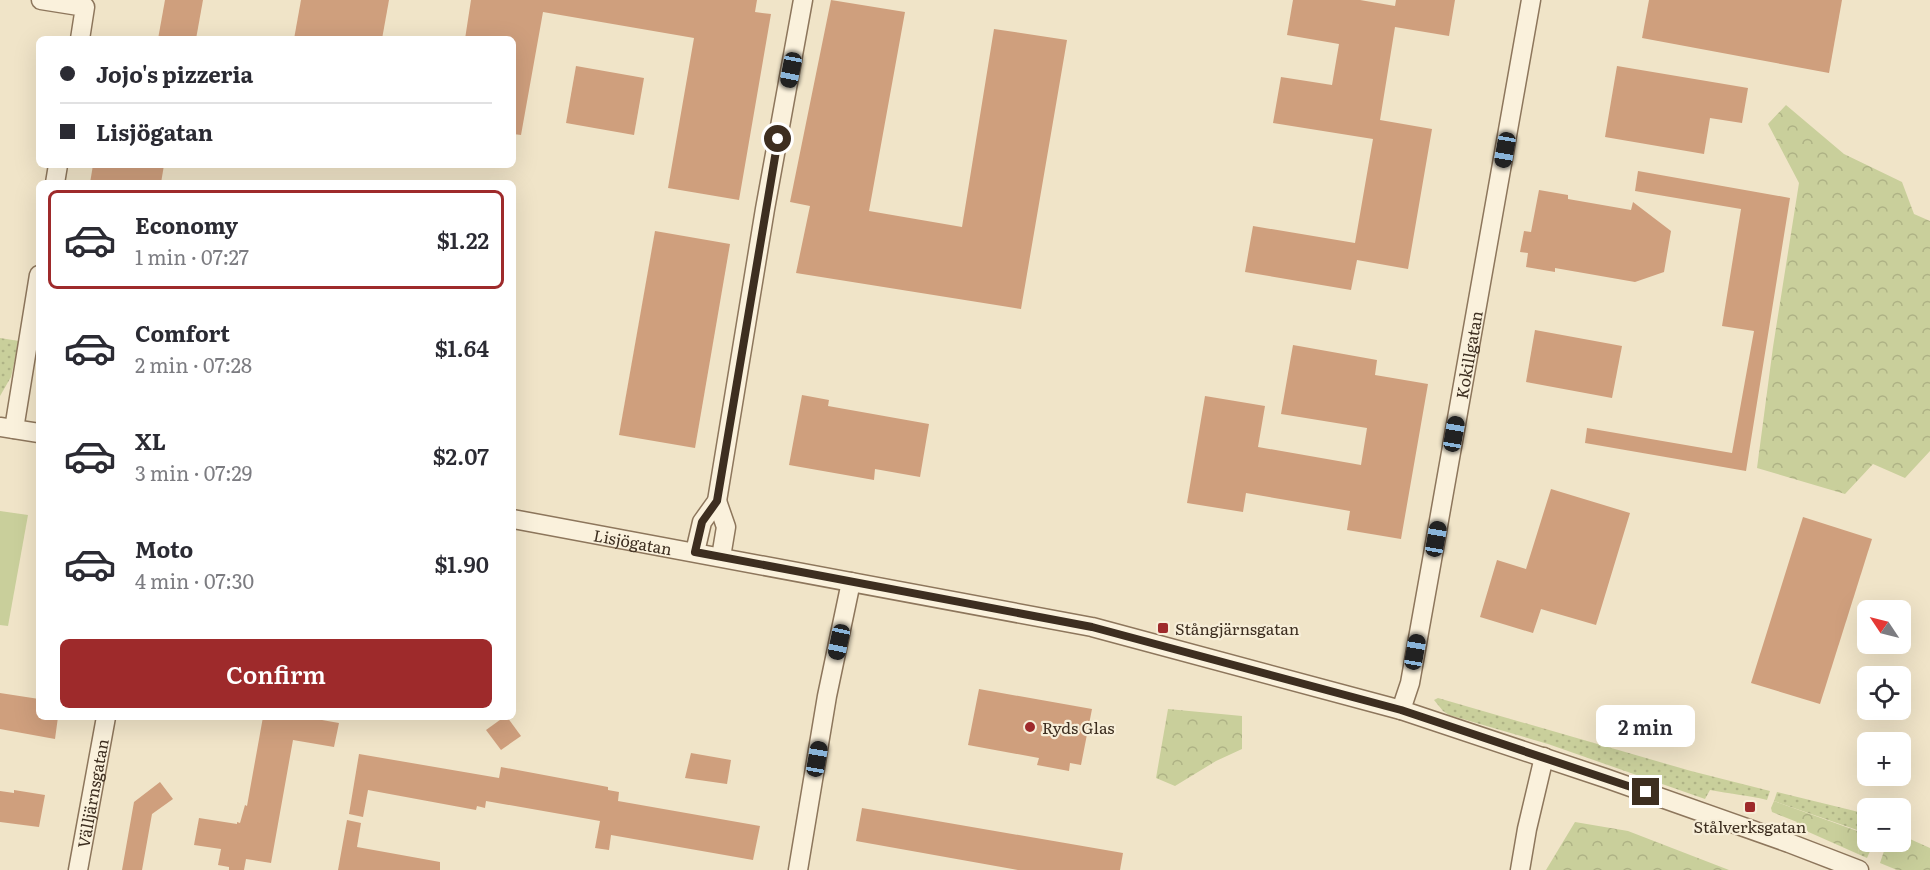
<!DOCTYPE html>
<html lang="en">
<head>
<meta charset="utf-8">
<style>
  :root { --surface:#fff; --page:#f7f7f7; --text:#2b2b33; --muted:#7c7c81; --line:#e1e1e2; --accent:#9e2a2b }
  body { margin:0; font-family:Literata,serif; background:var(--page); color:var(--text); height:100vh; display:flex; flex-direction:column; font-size:22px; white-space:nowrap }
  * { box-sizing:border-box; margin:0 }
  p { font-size:20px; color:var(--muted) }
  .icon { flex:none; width:33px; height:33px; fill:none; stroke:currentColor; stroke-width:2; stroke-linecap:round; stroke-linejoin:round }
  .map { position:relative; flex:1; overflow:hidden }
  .sheet { position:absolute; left:36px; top:180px; width:480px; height:540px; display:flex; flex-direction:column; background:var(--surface); border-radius:9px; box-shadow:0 6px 24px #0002 }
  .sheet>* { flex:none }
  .banner { position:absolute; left:36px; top:36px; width:480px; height:132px; border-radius:9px; box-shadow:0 6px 24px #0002; display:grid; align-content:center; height:132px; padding:0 24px; background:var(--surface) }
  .needle { width:39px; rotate:305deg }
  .buttons { position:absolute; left:1857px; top:600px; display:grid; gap:12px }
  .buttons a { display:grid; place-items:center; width:54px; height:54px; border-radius:9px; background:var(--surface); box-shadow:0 6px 24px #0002; font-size:30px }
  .end { position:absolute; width:27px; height:27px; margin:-14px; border:8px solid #3d2e20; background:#fff; box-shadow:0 0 0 3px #fff }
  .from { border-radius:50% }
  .bubble { position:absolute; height:42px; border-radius:9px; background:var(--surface); box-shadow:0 6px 24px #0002; font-size:20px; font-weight:600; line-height:42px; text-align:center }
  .car { position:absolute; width:18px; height:36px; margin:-18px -9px; border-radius:8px; box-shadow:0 0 4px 2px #0007; background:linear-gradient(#222 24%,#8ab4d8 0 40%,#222 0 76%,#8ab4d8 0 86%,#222 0) }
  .banner b { display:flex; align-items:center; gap:21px; height:57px; font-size:22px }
  .banner b+b { border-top:2px solid var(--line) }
  .banner i { width:15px; height:15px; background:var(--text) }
  ul { padding:10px 0 0; list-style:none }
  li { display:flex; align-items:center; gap:18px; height:99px; margin:0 12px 9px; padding:0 12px; border:3px solid transparent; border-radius:9px }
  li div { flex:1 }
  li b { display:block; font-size:22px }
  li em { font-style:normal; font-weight:600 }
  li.selected { border-color:var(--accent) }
  li>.icon { width:54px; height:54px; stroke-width:1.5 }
  .primary-button { display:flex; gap:12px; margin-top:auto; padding:12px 24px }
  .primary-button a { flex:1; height:69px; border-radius:9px; background:var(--accent); color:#fff; font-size:24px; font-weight:600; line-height:69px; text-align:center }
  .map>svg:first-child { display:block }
  .grass { fill:url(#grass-dots) }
  .forest { fill:url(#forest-crowns) }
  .park { fill:#c9cf9b }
  .building { fill:#cf9f7d }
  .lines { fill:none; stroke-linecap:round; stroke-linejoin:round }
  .minor-casing { stroke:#8d765c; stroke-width:21 }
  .minor { stroke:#faf1dc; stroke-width:18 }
  .route { stroke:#3d2e20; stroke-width:8 }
  .poi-dot { fill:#9e2a2b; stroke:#f7eed8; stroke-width:2 }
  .labels { text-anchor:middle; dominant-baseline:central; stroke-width:4.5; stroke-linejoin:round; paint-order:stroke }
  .street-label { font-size:16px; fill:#3d2e20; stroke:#f7eed8 }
  .poi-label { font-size:16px; fill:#3d2e20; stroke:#f7eed8; text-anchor:start }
</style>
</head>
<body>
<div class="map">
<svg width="1930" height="870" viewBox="0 0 1930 870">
  <defs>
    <pattern id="grass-dots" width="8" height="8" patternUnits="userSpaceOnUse" patternTransform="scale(1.5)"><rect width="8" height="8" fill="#c9cf9b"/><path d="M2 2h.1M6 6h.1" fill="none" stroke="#aeb285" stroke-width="1.8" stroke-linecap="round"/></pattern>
    <pattern id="forest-crowns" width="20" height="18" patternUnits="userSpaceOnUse" patternTransform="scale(1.5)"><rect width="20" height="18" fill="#c9cf9b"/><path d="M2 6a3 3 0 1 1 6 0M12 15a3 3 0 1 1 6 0" fill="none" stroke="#aeb285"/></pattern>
  </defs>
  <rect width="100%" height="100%" fill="#f0e4c8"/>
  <g class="grass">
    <path d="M 0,338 L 19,341 L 11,377 L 0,396 Z"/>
    <path d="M 1438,698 L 1691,771 L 1770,791 L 1767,800 C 1748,795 1729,794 1710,790 L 1705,799 L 1548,744 L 1449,715 L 1443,711 L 1434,700 Z"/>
    <path d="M 1777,792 L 1867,814 L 1868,842 L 1874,842 L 1867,858 L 1858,854 L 1860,831 L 1774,801 Z"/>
  </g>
  <g class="forest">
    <path d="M 1786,105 L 1844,154 L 1902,182 L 1914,214 L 1930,221 L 1930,451 L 1905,478 L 1873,464 L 1845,494 L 1757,468 L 1773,347 L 1799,183 L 1768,124 Z"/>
    <path d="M 1168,709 L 1242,716 L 1242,749 L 1216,761 L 1175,786 L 1156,778 Z"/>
    <path d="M 1774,801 L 1860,832 L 1858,854 L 1795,826 L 1797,822 L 1772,812 L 1771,808 Z"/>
    <path d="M 1575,822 L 1628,831 L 1729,870 L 1546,870 Z"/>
    <path d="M 1901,835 L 1930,848 L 1930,870 L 1897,870 L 1880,863 L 1887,842 L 1900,842 Z"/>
  </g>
  <path class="park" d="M 0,511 L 28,515 L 8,626 L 0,625 Z"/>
  <g class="building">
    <path d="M 165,0 L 203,0 L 196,39 L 158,39 Z"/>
    <path d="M 301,0 L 389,0 L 382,39 L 294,39 Z"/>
    <path d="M 471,0 L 757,0 L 755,12 L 771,14 L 739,200 L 668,188 L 694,38 L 543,12 L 521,135 L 513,134 L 513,39 L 465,39 Z"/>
    <path d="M 831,0 L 905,12 L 869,211 L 962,227 L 994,29 L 1067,40 L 1021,309 L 796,273 L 810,206 L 790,202 Z"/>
    <path d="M 1293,0 L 1360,0 L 1395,6 L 1396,0 L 1455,0 L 1449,36 L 1395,27 L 1380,120 L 1432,129 L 1408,269 L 1357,260 L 1351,290 L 1245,272 L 1253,226 L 1355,243 L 1373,139 L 1273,123 L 1281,77 L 1332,85 L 1339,44 L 1287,35 Z"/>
    <path d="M 1649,0 L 1842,0 L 1829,73 L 1642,38 Z"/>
    <path d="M 576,66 L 644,78 L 634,135 L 566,123 Z"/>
    <path d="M 1617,66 L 1748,88 L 1742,123 L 1710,118 L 1704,154 L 1605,137 Z"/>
    <path d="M 93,165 L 164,165 L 161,183 L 90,183 Z"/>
    <path d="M 1638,171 L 1790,198 L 1746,471 L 1585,443 L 1587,428 L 1732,453 L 1754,331 L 1722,326 L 1741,209 L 1635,191 Z"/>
    <path d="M 1539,190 L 1568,195 L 1568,199 L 1631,210 L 1633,202 L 1671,231 L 1664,272 L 1635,282 L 1555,268 L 1555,272 L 1526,267 L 1528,253 L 1520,252 L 1524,231 L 1531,232 Z"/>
    <path d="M 655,231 L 730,244 L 695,448 L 619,435 Z"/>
    <path d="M 1535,330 L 1622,346 L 1612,398 L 1526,382 Z"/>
    <path d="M 1293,345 L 1377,360 L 1375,375 L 1428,384 L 1401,539 L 1347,530 L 1350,511 L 1246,493 L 1243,512 L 1187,503 L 1205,396 L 1265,406 L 1258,447 L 1361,465 L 1367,428 L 1281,414 Z"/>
    <path d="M 802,395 L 829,400 L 828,406 L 929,424 L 920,477 L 875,469 L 874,480 L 789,465 Z"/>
    <path d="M 1551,489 L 1630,513 L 1596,625 L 1541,609 L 1533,633 L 1480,617 L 1497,560 L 1526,569 Z"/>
    <path d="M 1803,517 L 1872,539 L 1820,704 L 1751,683 Z"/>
    <path d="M 979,689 L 1092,709 L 1081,765 L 1070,763 L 1069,771 L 1037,765 L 1039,758 L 968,745 Z"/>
    <path d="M 0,693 L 39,699 L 39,717 L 58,717 L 55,739 L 0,729 Z"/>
    <path d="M 263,717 L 305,717 L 339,723 L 334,747 L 293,740 L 271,863 L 246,859 L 244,870 L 229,870 L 229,867 L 218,865 L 221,849 L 194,845 L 199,818 L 237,824 L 237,822 L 240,823 L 245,805 L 247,806 Z"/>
    <path d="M 504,717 L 507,717 L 521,736 L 501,750 L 486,730 Z"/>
    <path d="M 691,753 L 731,760 L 727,784 L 685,778 Z"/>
    <path d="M 359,754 L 499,778 L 501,767 L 608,787 L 608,790 L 619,792 L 618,801 L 760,826 L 753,860 L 611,835 L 609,850 L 595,848 L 600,821 L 486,801 L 485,808 L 477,806 L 476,810 L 368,790 L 363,817 L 349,814 Z"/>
    <path d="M 160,782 L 173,799 L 152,814 L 142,870 L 122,870 L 134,802 Z"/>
    <path d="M 14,790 L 45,795 L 39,827 L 0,822 L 0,791 L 14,793 Z"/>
    <path d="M 862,808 L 1123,853 L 1120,870 L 1018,870 L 856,841 Z"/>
    <path d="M 347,820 L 361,823 L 357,847 L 440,862 L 440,870 L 338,870 Z"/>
  </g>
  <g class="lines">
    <defs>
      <g id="minor">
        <path d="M 41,0 L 85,7 L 80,39"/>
        <path d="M 55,183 L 58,165"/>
        <path d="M 0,427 L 39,433"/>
        <path d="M 14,429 L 39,275"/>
        <path d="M 717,501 L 726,527 L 721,557"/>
        <path id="s1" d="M 513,519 L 1092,627 L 1401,710 L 1605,778 L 1789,843 L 1859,870"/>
        <path d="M 695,552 L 702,522 L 717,501 L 765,209 L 803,0"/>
        <path id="s2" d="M 1401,710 L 1410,683 L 1432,560 L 1531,0"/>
        <path id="s3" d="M 78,870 L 106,717"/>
        <path d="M 798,870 L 827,696 L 851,582"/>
        <path d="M 1520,870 L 1527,829 L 1544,757"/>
      </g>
    </defs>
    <use href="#minor" class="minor-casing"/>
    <use href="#minor" class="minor"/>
  </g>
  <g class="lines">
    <path class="route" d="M 778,139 L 717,501 L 702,522 L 695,552 L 1092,627 L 1401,710 L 1646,792"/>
  </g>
  <g class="poi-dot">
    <rect x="1157" y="622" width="12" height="12" rx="3"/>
    <circle cx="1030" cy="727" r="6"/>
    <rect x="1744" y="801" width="12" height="12" rx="3"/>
  </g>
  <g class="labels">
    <g class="street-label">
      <text stroke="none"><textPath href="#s2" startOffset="362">Kokillgatan</textPath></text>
      <text stroke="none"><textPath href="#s1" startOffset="122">Lisjögatan</textPath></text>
      <text stroke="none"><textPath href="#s3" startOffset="78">Välljärnsgatan</textPath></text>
    </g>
    <g class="poi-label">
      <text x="1175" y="628">Stångjärnsgatan</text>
      <text x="1042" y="727">Ryds Glas</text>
      <text x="1750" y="826" text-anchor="middle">Stålverksgatan</text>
    </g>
  </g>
</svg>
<div class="buttons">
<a><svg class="needle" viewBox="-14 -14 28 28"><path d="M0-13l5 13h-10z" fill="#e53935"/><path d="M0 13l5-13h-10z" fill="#7c7c81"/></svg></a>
<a><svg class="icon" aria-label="locate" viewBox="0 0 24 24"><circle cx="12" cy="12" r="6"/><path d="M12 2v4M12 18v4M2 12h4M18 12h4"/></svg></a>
<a>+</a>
<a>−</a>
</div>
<i class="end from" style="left:778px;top:139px"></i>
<i class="end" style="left:1646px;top:792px"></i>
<div class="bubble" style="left:1596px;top:705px;width:99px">2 min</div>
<i class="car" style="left:791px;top:70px;rotate:191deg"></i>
<i class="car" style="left:1505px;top:150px;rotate:190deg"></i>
<i class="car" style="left:1454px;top:434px;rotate:10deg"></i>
<i class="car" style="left:1436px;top:539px;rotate:10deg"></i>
<i class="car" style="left:839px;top:642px;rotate:192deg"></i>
<i class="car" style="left:1415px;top:652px;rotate:10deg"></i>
<i class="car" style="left:817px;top:759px;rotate:10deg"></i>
<div class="banner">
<b><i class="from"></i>Jojo's pizzeria</b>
<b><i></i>Lisjögatan</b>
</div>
<section class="sheet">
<ul>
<li class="selected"><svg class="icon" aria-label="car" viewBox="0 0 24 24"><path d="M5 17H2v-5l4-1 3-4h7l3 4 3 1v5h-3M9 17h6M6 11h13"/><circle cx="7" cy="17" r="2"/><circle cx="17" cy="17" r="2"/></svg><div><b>Economy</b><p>1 min · 07:27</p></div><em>$1.22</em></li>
<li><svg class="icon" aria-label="car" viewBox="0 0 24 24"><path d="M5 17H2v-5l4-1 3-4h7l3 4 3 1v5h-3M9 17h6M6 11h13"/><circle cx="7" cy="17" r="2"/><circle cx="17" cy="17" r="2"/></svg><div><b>Comfort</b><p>2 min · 07:28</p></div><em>$1.64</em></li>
<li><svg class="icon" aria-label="car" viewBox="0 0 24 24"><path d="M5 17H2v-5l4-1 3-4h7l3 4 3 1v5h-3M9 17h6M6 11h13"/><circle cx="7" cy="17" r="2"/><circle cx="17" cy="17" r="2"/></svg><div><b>XL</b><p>3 min · 07:29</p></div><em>$2.07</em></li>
<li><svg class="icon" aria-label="car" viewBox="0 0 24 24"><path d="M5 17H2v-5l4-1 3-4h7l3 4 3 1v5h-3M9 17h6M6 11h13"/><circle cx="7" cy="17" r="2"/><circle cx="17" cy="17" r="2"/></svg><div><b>Moto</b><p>4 min · 07:30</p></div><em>$1.90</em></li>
</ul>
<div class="primary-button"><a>Confirm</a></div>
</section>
</div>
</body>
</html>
